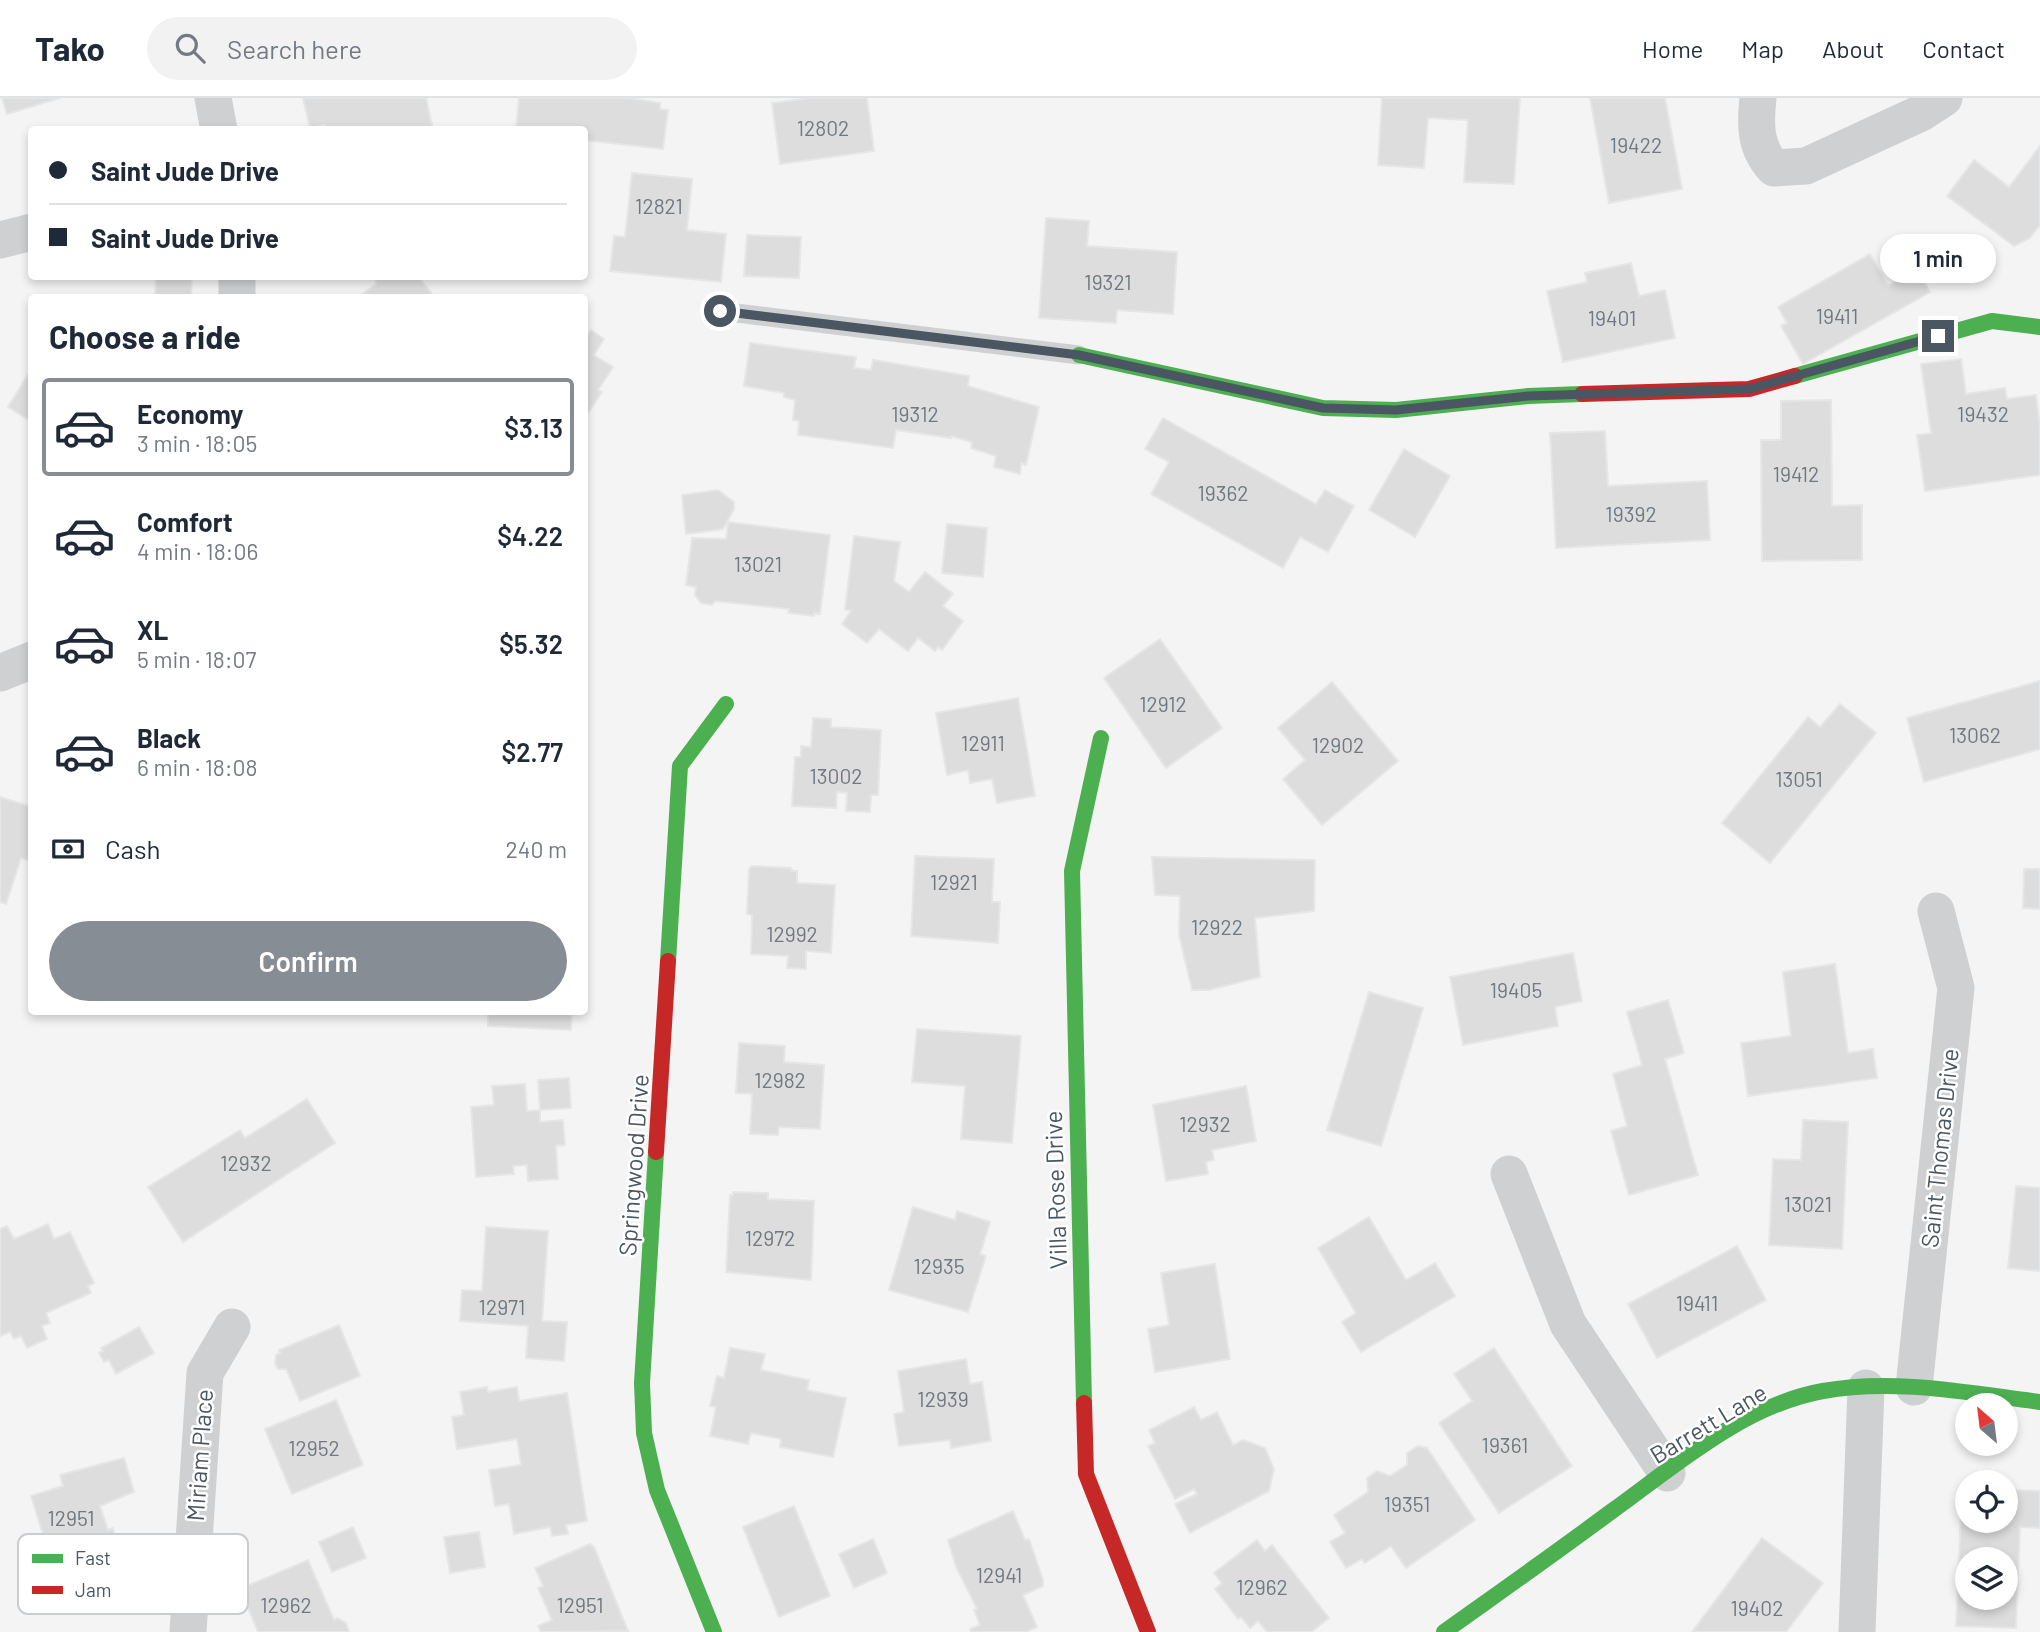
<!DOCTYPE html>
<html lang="en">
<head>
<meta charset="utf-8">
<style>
  :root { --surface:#fff; --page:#f2f2f3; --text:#1f2937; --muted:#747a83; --line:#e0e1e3; --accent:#868d94 }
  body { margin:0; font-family:Barlow,sans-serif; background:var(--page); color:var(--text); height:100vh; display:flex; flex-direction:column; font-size:26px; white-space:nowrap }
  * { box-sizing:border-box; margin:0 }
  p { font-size:23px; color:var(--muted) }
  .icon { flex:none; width:38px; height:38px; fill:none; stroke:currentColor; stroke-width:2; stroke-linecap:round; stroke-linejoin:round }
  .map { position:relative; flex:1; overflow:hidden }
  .panel { position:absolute; left:28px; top:196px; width:560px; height:721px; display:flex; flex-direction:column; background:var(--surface); border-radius:7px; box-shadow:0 4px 10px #0003 }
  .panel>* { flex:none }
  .banner { position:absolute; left:28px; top:28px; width:560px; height:154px; border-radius:7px; box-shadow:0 4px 10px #0003; display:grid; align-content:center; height:154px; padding:0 21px; background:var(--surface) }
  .needle { width:46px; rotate:332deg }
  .tools { position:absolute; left:1955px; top:1295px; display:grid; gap:14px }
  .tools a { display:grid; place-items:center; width:63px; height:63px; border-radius:50%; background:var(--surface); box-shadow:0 4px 10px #0003; font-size:35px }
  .end { position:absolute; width:32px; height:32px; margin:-16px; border:9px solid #4a5661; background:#fff; box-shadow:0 0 0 4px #fff }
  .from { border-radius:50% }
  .bubble { position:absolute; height:49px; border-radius:24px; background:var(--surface); box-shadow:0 4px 10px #0003; font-size:23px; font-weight:600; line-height:49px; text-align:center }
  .banner b { display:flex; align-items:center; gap:24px; height:66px; font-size:26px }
  .banner b+b { border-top:2px solid var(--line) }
  .banner i { width:18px; height:18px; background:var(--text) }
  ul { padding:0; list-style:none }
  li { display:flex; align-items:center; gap:21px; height:98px; margin:0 14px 10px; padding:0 7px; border:4px solid transparent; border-radius:7px }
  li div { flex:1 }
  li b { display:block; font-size:26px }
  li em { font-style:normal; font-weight:600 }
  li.selected { border-color:var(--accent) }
  li>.icon { width:63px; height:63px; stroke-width:1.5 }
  h2 { padding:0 21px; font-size:32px; line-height:84px }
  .pay { display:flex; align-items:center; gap:18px; height:77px; padding:0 21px; font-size:26px }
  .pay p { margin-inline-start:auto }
  .button { display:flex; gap:14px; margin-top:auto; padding:14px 21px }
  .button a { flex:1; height:80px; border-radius:42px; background:var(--accent); color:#fff; font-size:28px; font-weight:600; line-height:80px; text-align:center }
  header { display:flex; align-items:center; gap:42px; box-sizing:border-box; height:98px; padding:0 35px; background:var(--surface); border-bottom:2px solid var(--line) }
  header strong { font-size:33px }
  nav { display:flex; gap:38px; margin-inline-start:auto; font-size:24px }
  .search { width:490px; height:63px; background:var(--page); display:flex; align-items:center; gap:18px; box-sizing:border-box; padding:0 24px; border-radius:38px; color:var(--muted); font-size:26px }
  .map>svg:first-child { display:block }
  .building { fill:#ddddde; stroke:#e5e6e7; stroke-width:2; fill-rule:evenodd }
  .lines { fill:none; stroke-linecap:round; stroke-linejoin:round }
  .lane { stroke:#ced0d2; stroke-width:19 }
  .street { stroke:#ced0d2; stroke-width:37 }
  .fast { stroke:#4caf50; stroke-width:16 }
  .jam { stroke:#c62828; stroke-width:16 }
  .route { stroke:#4a5661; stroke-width:9 }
  .labels { text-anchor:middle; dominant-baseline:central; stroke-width:5; stroke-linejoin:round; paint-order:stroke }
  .number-label { font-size:21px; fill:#707881 }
  .street-label { font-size:24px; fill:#4a5661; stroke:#fff }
  .key { fill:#fff; stroke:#c9ccd0; stroke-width:2 }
  .key-label { font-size:19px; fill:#4a5661 }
</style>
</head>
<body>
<header>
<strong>Tako</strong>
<div class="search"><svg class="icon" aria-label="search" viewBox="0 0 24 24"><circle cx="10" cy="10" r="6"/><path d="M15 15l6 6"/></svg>Search here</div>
<nav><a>Home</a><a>Map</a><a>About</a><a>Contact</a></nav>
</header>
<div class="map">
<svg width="2040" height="1534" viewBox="0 0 2040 1534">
  <rect width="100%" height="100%" fill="#f4f4f4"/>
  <g class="building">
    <path d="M 2,0 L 60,0 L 7,16 Z"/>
    <path d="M 303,0 L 426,0 L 433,32 L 327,32 L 325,27 L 310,30 Z"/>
    <path d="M 519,0 L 629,0 L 660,5 L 660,11 L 668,12 L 663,51 L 584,42 L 584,32 L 516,32 Z"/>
    <path d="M 809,0 L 867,0 L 874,53 L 780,66 L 772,5 Z"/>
    <path d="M 1382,0 L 1520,0 L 1514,86 L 1464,84 L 1468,22 L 1428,20 L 1424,70 L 1378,67 Z"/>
    <path d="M 1590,0 L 1665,0 L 1682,91 L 1609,105 Z"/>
    <path d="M 2040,48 L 2040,127 L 2030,140 L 2014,148 L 1947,98 L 1974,62 L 2009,89 Z"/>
    <path d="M 632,75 L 692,81 L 687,132 L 726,136 L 721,184 L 610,173 L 614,138 L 625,139 Z"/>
    <path d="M 1046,120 L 1089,123 L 1087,148 L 1177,154 L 1173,216 L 1117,212 L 1116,225 L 1039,220 Z"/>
    <path d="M 747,137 L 801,139 L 799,180 L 744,178 Z"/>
    <path d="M 1870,156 L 1888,188 L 1917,171 L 1930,194 L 1803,266 L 1781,228 L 1787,225 L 1778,209 Z"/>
    <path d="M 1631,165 L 1639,198 L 1665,192 L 1675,240 L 1563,264 L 1547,193 L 1587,184 L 1585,175 Z"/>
    <path d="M 156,178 L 192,178 L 191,200 L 155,200 Z"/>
    <path d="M 375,178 L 418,178 L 435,200 L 363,200 L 361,197 L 376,186 Z"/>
    <path d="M 591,232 L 604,241 L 594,257 L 613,269 L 598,292 L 602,294 L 584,321 L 584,242 Z"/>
    <path d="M 750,245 L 856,259 L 854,270 L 871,272 L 873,262 L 969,278 L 968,288 L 1039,309 L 1026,367 L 1021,365 L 1020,376 L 994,369 L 996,358 L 971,350 L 972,344 L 951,338 L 951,340 L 896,332 L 893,350 L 798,337 L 799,323 L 793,322 L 795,302 L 784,299 L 784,295 L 744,288 Z"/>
    <path d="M 1961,261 L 1966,296 L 2005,290 L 2007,301 L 2036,297 L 2040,328 L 2040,377 L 1925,393 L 1917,337 L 1931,335 L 1921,266 Z"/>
    <path d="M 32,270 L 32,324 L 8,309 Z"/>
    <path d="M 1831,302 L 1832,408 L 1862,407 L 1862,462 L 1762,463 L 1761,342 L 1781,342 L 1781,303 Z"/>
    <path d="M 1163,320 L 1316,406 L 1325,392 L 1354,408 L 1328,454 L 1300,439 L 1283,470 L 1151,396 L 1169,364 L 1145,351 Z"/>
    <path d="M 1605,333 L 1608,388 L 1707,383 L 1710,442 L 1556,450 L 1550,335 Z"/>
    <path d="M 1404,351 L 1450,378 L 1415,439 L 1369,412 Z"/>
    <path d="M 718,392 L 734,404 L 734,411 L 723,431 L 686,436 L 682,397 Z"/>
    <path d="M 728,424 L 830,437 L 820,516 L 814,515 L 814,518 L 788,515 L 789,511 L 715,503 L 712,507 L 701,505 L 695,497 L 696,489 L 686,487 L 692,440 L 726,441 Z"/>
    <path d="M 947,426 L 987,430 L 983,479 L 942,475 Z"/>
    <path d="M 854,438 L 900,444 L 894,483 L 909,494 L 925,474 L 953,496 L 943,508 L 963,523 L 942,552 L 938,549 L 935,553 L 918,540 L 908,553 L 879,531 L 867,545 L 842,526 L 851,513 L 845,511 Z"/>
    <path d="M 1160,541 L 1222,630 L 1166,670 L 1104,580 Z"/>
    <path d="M 2040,583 L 2040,651 L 1924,684 L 1907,620 Z"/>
    <path d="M 1332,584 L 1398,663 L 1322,727 L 1283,681 L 1305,662 L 1278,630 Z"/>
    <path d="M 1018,600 L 1035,698 L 997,705 L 992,681 L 970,685 L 968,672 L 947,677 L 936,615 Z"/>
    <path d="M 1840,606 L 1876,635 L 1770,765 L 1722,725 L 1808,619 L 1820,629 Z"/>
    <path d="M 813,620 L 831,621 L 831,629 L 881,632 L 878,697 L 871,697 L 870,714 L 846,713 L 847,695 L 837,694 L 836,710 L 792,708 L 795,659 L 801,659 L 801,648 L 811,649 Z"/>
    <path d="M 0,699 L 32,709 L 32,759 L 30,763 L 21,760 L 6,806 L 0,804 Z"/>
    <path d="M 915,758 L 994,761 L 992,804 L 1000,804 L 998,845 L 911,838 Z"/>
    <path d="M 1152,759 L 1315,762 L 1314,813 L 1255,820 L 1260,879 L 1209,892 L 1192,892 L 1179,837 L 1180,798 L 1155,797 Z"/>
    <path d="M 752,768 L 791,770 L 792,773 L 797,773 L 797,785 L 835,787 L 831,855 L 806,853 L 806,871 L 787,870 L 788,858 L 751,856 L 752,817 L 747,816 L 749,771 Z"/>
    <path d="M 2024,771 L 2040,771 L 2040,811 L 2023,810 Z"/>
    <path d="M 1573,855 L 1582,903 L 1555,909 L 1558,928 L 1463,947 L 1450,879 Z"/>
    <path d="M 1835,866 L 1848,955 L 1873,951 L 1877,980 L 1748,998 L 1741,945 L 1791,938 L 1783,874 Z"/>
    <path d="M 1369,894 L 1423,910 L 1381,1048 L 1327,1032 Z"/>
    <path d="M 1668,902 L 1684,955 L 1665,961 L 1698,1077 L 1629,1097 L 1611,1033 L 1627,1028 L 1613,976 L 1642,967 L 1627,914 Z"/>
    <path d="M 488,914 L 572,914 L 571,932 L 488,928 Z"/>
    <path d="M 917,931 L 1021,938 L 1012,1045 L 961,1041 L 965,988 L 912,984 Z"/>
    <path d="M 739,945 L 785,948 L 784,964 L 824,967 L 820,1031 L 779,1029 L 778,1037 L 750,1036 L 752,996 L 736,995 Z"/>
    <path d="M 569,980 L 571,1010 L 540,1012 L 538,982 Z"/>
    <path d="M 525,986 L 527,1013 L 540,1012 L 540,1024 L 563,1022 L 565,1047 L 556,1048 L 558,1081 L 528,1083 L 527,1067 L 513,1068 L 514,1076 L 476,1079 L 471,1009 L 494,1007 L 492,988 Z"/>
    <path d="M 1246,988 L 1256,1043 L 1212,1052 L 1214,1062 L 1206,1064 L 1208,1076 L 1166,1083 L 1153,1007 Z"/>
    <path d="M 307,1001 L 335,1045 L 183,1144 L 148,1089 L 240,1032 L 245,1040 Z"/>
    <path d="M 1803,1022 L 1848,1024 L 1842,1151 L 1769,1147 L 1773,1061 L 1801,1062 Z"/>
    <path d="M 2016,1088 L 2040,1090 L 2040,1173 L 2008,1170 Z"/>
    <path d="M 733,1094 L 768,1095 L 768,1101 L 814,1103 L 811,1182 L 726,1174 L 730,1097 L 733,1097 Z"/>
    <path d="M 913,1109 L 955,1122 L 957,1113 L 990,1124 L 980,1156 L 986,1158 L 968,1214 L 889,1192 Z"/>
    <path d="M 1369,1119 L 1406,1182 L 1435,1165 L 1455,1198 L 1361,1254 L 1342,1224 L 1356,1215 L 1318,1150 Z"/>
    <path d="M 48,1126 L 54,1141 L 70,1134 L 94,1185 L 88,1188 L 91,1195 L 46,1215 L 50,1225 L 42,1228 L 47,1241 L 27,1250 L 21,1238 L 14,1241 L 10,1234 L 0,1238 L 0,1131 L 7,1128 L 14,1141 Z"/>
    <path d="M 486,1129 L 548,1133 L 542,1223 L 567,1224 L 564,1263 L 526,1260 L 528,1228 L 460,1223 L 462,1192 L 482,1193 Z"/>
    <path d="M 1737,1148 L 1766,1202 L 1657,1260 L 1628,1206 Z"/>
    <path d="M 1215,1166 L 1230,1261 L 1155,1274 L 1148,1231 L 1169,1227 L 1161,1175 Z"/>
    <path d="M 339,1227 L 360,1278 L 300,1303 L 286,1271 L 278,1271 L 275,1266 L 276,1257 L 280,1255 L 279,1252 Z"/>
    <path d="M 139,1229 L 154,1255 L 116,1276 L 109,1262 L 104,1264 L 99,1255 L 103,1253 L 101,1250 Z"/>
    <path d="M 730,1250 L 765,1256 L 761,1272 L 809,1282 L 807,1292 L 846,1300 L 833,1359 L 780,1349 L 781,1341 L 751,1335 L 748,1346 L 710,1338 L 716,1309 L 710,1308 L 717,1278 L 724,1280 Z"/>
    <path d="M 1494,1250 L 1572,1368 L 1499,1415 L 1439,1325 L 1472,1303 L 1454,1276 Z"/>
    <path d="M 966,1261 L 970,1286 L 982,1284 L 991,1343 L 951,1350 L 950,1342 L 899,1348 L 894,1316 L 904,1314 L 898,1273 Z"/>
    <path d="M 487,1289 L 488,1294 L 517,1289 L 519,1303 L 567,1295 L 587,1423 L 566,1427 L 568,1436 L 552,1438 L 550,1429 L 514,1436 L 509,1406 L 495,1408 L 489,1372 L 521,1367 L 517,1341 L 457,1351 L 452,1319 L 464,1317 L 460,1294 Z"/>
    <path d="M 336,1302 L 363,1367 L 292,1396 L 265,1331 Z"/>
    <path d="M 1194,1309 L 1201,1322 L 1217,1314 L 1233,1347 L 1243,1342 L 1265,1350 L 1274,1371 L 1269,1393 L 1190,1435 L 1175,1406 L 1197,1396 L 1194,1391 L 1175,1401 L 1148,1348 L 1155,1345 L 1149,1332 Z"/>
    <path d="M 1418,1348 L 1427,1350 L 1475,1422 L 1406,1470 L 1391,1448 L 1365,1465 L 1362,1461 L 1346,1470 L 1330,1444 L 1345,1435 L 1334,1417 L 1368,1394 L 1367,1380 L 1377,1373 L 1390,1378 L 1407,1367 L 1407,1355 Z"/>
    <path d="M 124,1360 L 134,1394 L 100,1408 L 108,1432 L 113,1430 L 118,1450 L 113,1452 L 115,1460 L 56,1478 L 31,1398 L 63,1388 L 60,1377 Z"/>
    <path d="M 1962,1390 L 1967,1390 L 1967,1423 L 2006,1423 L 2006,1392 L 2040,1393 L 2040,1430 L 2020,1429 L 2016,1530 L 1956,1528 ZM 1967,1461 L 2006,1461 L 2006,1500 L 1967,1500 Z"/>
    <path d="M 794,1408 L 830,1498 L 779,1519 L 743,1429 Z"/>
    <path d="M 1013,1413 L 1025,1442 L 1029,1441 L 1043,1482 L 1043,1488 L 1023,1497 L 1037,1529 L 1026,1534 L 971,1534 L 970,1531 L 980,1527 L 974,1512 L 977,1511 L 956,1469 L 948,1442 Z"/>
    <path d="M 353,1429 L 366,1460 L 332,1474 L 319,1444 Z"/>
    <path d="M 479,1434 L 485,1469 L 450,1475 L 444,1439 Z"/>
    <path d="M 1762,1440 L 1823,1485 L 1786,1534 L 1692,1534 Z"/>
    <path d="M 873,1441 L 887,1475 L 854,1490 L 839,1456 Z"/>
    <path d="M 1257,1442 L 1265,1453 L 1272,1447 L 1329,1520 L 1311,1534 L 1267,1534 L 1258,1523 L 1250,1530 L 1241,1519 L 1238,1521 L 1215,1491 L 1222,1485 L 1214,1475 Z"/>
    <path d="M 590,1446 L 594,1449 L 628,1533 L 541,1534 L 538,1528 L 552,1522 L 538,1490 L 543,1488 L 535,1470 Z"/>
    <path d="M 308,1462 L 334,1522 L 337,1520 L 346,1525 L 349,1534 L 258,1534 L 240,1491 Z"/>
  </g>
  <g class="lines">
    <path class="lane" d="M 720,213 L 1079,257"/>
    <g class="street">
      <path d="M 213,0 L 219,32"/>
      <path d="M 1758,0 C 1755,27 1755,50 1774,70 L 1806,68 L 1921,15 L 1944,0"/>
      <path d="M 0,142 L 32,134"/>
      <path d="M 237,178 L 237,200"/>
      <path d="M 0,575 L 32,562"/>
      <path d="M 1509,1076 L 1568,1226 L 1667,1375"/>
      <path d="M 1914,1289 L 1956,890 L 1936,813"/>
      <path d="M 127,1496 L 192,1468"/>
      <path d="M 188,1534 L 205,1275 L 232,1229"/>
      <path d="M 1857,1534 L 1866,1290"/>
    </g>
    <g class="fast">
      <path d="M 1079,257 L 1323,310 L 1396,312 L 1528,298 L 1582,296"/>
      <path d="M 1795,278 L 1992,223 L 2040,229"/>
      <path d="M 668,863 L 680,668 L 726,606"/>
      <path d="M 656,1054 L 642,1285 L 644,1335 L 657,1392 L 714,1534"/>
      <path d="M 1084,1305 L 1072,773 L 1101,640"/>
      <path d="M 1444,1534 C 1500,1494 1557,1454 1612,1413 C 1676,1367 1744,1307 1823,1293 C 1894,1280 1969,1295 2040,1304"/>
    </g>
    <g class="jam">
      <path d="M 1582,296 L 1749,291 L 1795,278"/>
      <path d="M 656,1054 L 668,863"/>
      <path d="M 1084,1305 L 1086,1376 L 1148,1534"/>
    </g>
  </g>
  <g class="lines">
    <path class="route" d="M 720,213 L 1079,257 L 1323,310 L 1396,312 L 1528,298 L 1749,291 L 1938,238"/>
  </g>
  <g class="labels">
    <g class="number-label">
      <text x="823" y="29">12802</text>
      <text x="1636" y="46">19422</text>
      <text x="659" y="107">12821</text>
      <text x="1108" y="183">19321</text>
      <text x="1837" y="217">19411</text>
      <text x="1612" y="219">19401</text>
      <text x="915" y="315">19312</text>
      <text x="1983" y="315">19432</text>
      <text x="1796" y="375">19412</text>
      <text x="1223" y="394">19362</text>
      <text x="1631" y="415">19392</text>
      <text x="758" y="465">13021</text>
      <text x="1163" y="605">12912</text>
      <text x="1975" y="636">13062</text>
      <text x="983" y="644">12911</text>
      <text x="1338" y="646">12902</text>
      <text x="836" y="677">13002</text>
      <text x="1799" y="680">13051</text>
      <text x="954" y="783">12921</text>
      <text x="1217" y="828">12922</text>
      <text x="792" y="835">12992</text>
      <text x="1516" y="891">19405</text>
      <text x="780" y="981">12982</text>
      <text x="1205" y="1025">12932</text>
      <text x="246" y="1064">12932</text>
      <text x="1808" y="1105">13021</text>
      <text x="770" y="1139">12972</text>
      <text x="939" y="1167">12935</text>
      <text x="1697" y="1204">19411</text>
      <text x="502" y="1208">12971</text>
      <text x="943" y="1300">12939</text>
      <text x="1505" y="1346">19361</text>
      <text x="314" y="1349">12952</text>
      <text x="1407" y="1405">19351</text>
      <text x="71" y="1419">12951</text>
      <text x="999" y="1476">12941</text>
      <text x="1262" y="1488">12962</text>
      <text x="286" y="1506">12962</text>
      <text x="580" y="1506">12951</text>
      <text x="1757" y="1509">19402</text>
    </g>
    <g class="street-label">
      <text transform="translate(1939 1050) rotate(-84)">Saint Thomas Drive</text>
      <text transform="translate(633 1067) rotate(-86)">Springwood Drive</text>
      <text transform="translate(1055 1092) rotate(-92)">Villa Rose Drive</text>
      <text transform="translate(1708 1325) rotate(-31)">Barrett Lane</text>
      <text transform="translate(199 1357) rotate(-86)">Miriam Place</text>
    </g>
  </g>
  <rect x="18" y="1436" width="230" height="80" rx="10" class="key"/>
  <rect x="32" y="1456" width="31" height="9" fill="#4caf50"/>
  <rect x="32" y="1488" width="31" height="8" fill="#c62828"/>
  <g class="key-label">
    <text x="75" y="1467">Fast</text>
    <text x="75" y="1499">Jam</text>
  </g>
</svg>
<div class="tools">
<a><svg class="needle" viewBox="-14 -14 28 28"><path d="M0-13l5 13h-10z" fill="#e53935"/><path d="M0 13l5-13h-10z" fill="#747a83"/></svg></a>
<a><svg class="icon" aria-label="locate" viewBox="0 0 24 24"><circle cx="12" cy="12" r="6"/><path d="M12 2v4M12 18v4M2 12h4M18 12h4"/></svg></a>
<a><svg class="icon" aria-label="layers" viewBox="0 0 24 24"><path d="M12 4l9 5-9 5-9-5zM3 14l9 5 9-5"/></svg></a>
</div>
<i class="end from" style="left:720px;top:213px"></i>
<i class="end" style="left:1938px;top:238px"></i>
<div class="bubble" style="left:1880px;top:136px;width:116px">1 min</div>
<div class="banner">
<b><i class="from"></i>Saint Jude Drive</b>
<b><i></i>Saint Jude Drive</b>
</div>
<section class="panel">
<h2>Choose a ride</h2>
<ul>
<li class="selected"><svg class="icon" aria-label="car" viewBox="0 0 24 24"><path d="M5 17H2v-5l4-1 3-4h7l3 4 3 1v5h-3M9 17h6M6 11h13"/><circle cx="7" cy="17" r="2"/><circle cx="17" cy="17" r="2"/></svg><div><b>Economy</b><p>3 min · 18:05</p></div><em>$3.13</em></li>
<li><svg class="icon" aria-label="car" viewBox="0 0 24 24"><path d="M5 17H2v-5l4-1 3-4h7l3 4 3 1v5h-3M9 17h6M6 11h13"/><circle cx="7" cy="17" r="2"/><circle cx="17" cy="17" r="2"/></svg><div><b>Comfort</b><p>4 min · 18:06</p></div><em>$4.22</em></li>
<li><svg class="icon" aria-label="car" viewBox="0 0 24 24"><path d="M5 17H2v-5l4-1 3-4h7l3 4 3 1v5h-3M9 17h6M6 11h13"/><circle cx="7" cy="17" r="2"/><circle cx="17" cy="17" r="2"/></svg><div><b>XL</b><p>5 min · 18:07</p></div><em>$5.32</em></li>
<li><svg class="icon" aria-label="car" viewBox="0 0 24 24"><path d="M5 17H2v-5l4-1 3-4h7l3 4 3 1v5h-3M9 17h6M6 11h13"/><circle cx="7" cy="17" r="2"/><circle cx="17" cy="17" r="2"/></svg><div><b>Black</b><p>6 min · 18:08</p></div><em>$2.77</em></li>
</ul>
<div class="pay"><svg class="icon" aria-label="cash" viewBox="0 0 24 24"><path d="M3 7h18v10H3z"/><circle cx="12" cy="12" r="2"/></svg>Cash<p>240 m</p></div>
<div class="button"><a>Confirm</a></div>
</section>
</div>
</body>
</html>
